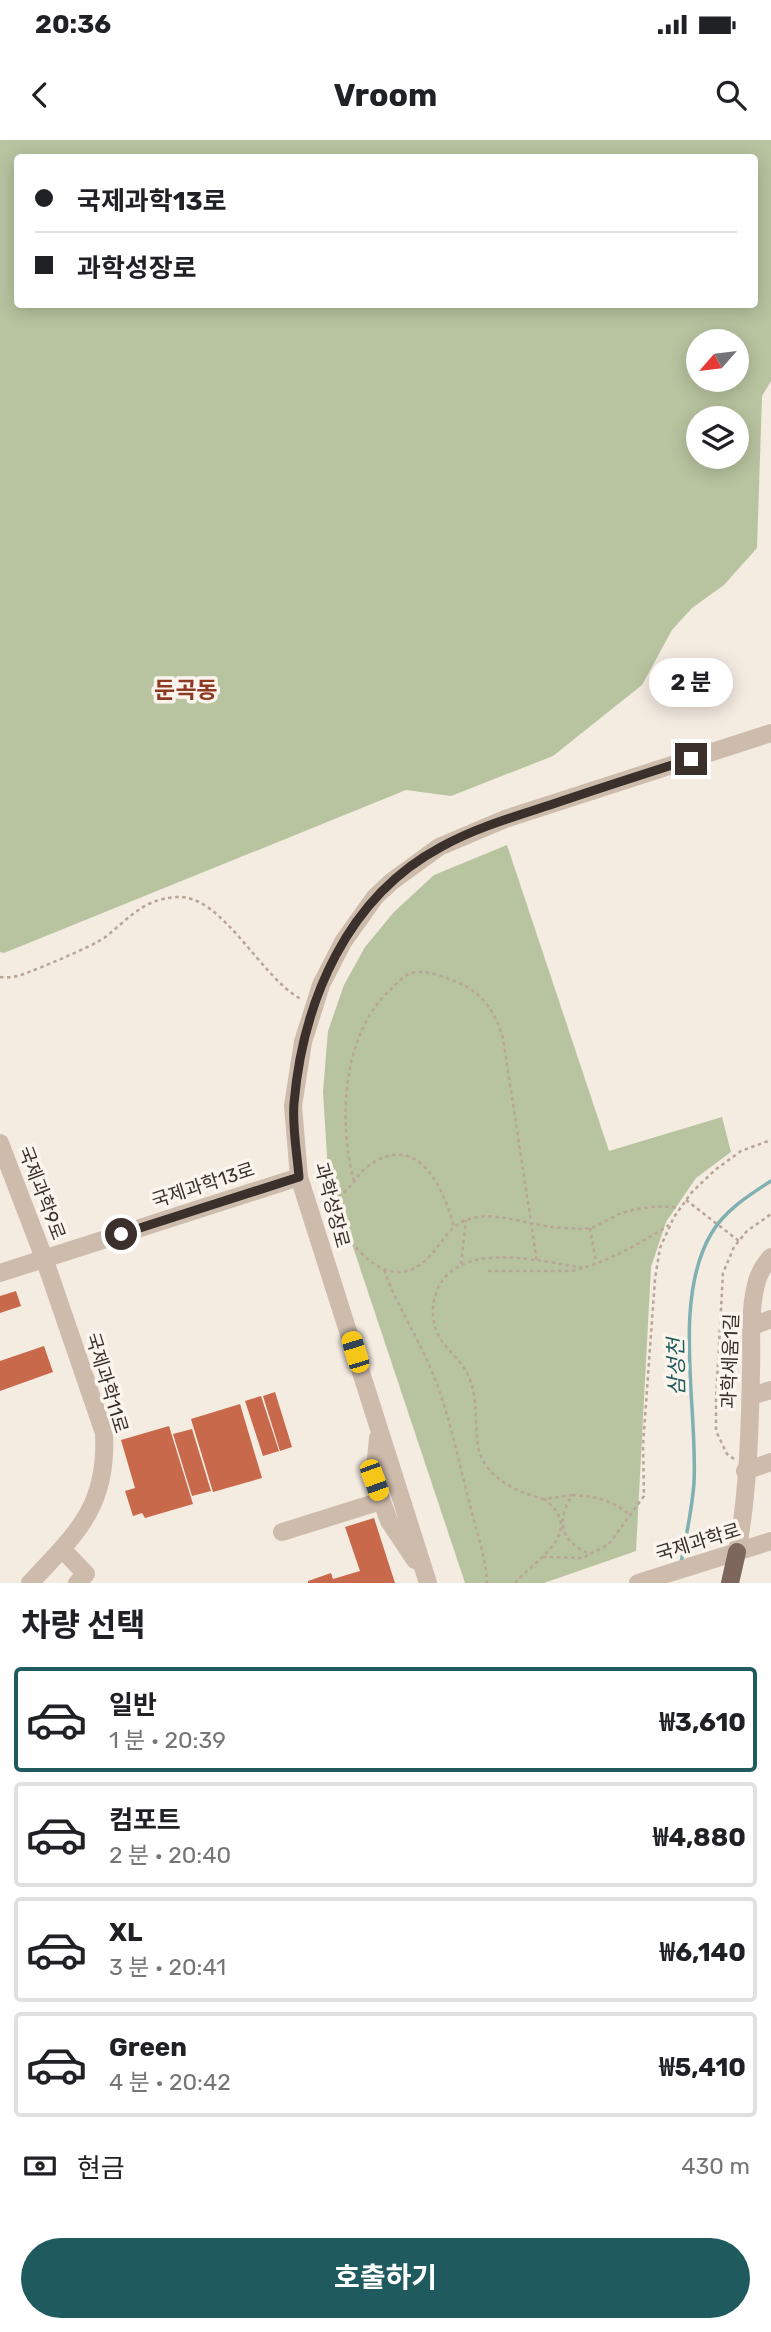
<!DOCTYPE html>
<html lang="ko">
<head>
<meta charset="utf-8">
<style>
  :root { --surface:#fff; --page:#f2f2f2; --text:#202124; --muted:#757577; --line:#e0e0e0; --accent:#1f5a5e }
  body { margin:0; font-family:Rubik,"Noto Sans KR",sans-serif; background:var(--page); color:var(--text); height:100vh; display:flex; flex-direction:column; font-size:26px; white-space:nowrap }
  * { box-sizing:border-box; margin:0 }
  p { font-size:23px; color:var(--muted) }
  .icon { flex:none; width:38px; height:38px; fill:none; stroke:currentColor; stroke-width:2; stroke-linecap:round; stroke-linejoin:round }
  .map { position:relative; height:1443px; overflow:hidden }
  .details { display:flex; flex-direction:column; background:var(--surface); flex:1 }
  .details>* { flex:none }
  .top-card { position:absolute; left:14px; top:14px; width:744px; height:154px; border-radius:7px; box-shadow:0 4px 18px #0003; display:grid; align-content:center; height:154px; padding:0 21px; background:var(--surface) }
  .needle { width:46px; rotate:242deg }
  .controls { position:absolute; left:686px; top:189px; display:grid; gap:14px }
  .controls a { display:grid; place-items:center; width:63px; height:63px; border-radius:50%; background:var(--surface); box-shadow:0 4px 18px #0003; font-size:35px }
  .end { position:absolute; width:32px; height:32px; margin:-16px; border:9px solid #3b302b; background:#fff; box-shadow:0 0 0 4px #fff }
  .from { border-radius:50% }
  .bubble { position:absolute; height:49px; border-radius:24px; background:var(--surface); box-shadow:0 4px 18px #0003; font-size:23px; font-weight:700; line-height:49px; text-align:center }
  .car { position:absolute; width:21px; height:42px; margin:-21px -10px; border-radius:9px; box-shadow:0 0 5px 2px #0007; background:linear-gradient(#f5c518 24%,#345 0 40%,#f5c518 0 76%,#345 0 86%,#f5c518 0) }
  .top-card b { display:flex; align-items:center; gap:24px; height:66px; font-size:26px }
  .top-card b+b { border-top:2px solid var(--line) }
  .top-card i { width:18px; height:18px; background:var(--text) }
  ul { padding:0; list-style:none }
  li { display:flex; align-items:center; gap:21px; height:105px; margin:0 14px 10px; padding:0 7px; border:4px solid var(--line); border-radius:7px }
  li div { flex:1 }
  li b { display:block; font-size:26px }
  li em { font-style:normal; font-weight:700 }
  li.current { border-color:var(--accent) }
  li>.icon { width:63px; height:63px; stroke-width:1.5 }
  h2 { padding:0 21px; font-size:32px; line-height:84px }
  .pay { display:flex; align-items:center; gap:18px; height:77px; padding:0 21px; font-size:26px }
  .pay p { margin-inline-start:auto }
  .primary-button { display:flex; gap:14px; margin-top:auto; padding:14px 21px }
  .primary-button a { flex:1; height:80px; border-radius:42px; background:var(--accent); color:#fff; font-size:28px; font-weight:700; line-height:80px; text-align:center }
  .status { display:flex; justify-content:space-between; align-items:center; height:49px; padding:0 35px; background:var(--surface); direction:ltr }
  .status svg { height:19px; fill:currentColor }
  header { display:flex; justify-content:space-between; align-items:center; height:91px; padding:0 21px; background:var(--surface); font-size:32px; font-weight:700 }
  .map>svg:first-child { display:block }
  .green { fill:#b8c4a0; fill-rule:evenodd }
  .lines { fill:none; stroke-linecap:round; stroke-linejoin:round }
  .stream { stroke:#7fb0b2; stroke-width:3.5 }
  .building { fill:#c8694b }
  .path { stroke:#b9a596; stroke-width:2.5; stroke-dasharray:3.5 3.5; stroke-linecap:butt }
  .minor { stroke:#cdbbac; stroke-width:18 }
  .major { stroke:#7d675c; stroke-width:18 }
  .route { stroke:#3b302b; stroke-width:9 }
  .labels { text-anchor:middle; dominant-baseline:central; stroke-width:7; stroke-linejoin:round; paint-order:stroke }
  .street-label { font-size:19px; fill:#3b302b; stroke:#fbf5ee }
  .water-label { font-size:21px; font-style:italic; fill:#1f5a5e; stroke:#fbf5ee }
  .quarter-label { font-size:23px; font-weight:bold; fill:#8c3b22; stroke:#fbf5ee }
</style>
</head>
<body>
<div class="status"><b>20:36</b><svg viewBox="0 0 49 12"><path d="M0 12V9h3v3zM5 12V6h3v6zM10 12V3h3v9zM15 12V0h3v12zM26 1h20v11H26zM47 4h2v5h-2z"/></svg></div>
<header><svg class="icon" aria-label="back" viewBox="0 0 24 24"><path d="M15 5l-7 7 7 7"/></svg>Vroom<svg class="icon" aria-label="search" viewBox="0 0 24 24"><circle cx="10" cy="10" r="6"/><path d="M15 15l6 6"/></svg></header>
<div class="map">
<svg width="771" height="1443" viewBox="0 0 771 1443">
  <rect width="100%" height="100%" fill="#f4ebe1"/>
  <g class="green">
    <path d="M 0,0 L 771,0 L 771,241 L 762,256 L 757,408 L 724,445 L 692,468 L 672,490 L 642,545 L 553,616 L 451,656 L 406,650 L 4,813 L 0,812 ZM 18,18 L 754,18 L 754,164 L 18,164 ZM 698,201 L 737,201 L 737,240 L 698,240 ZM 698,278 L 737,278 L 737,317 L 698,317 Z"/>
    <path d="M 507,705 L 609,1011 L 722,977 L 731,1012 L 696,1038 L 666,1082 L 651,1127 L 636,1411 L 544,1443 L 465,1443 L 328,1032 L 323,952 L 328,891 L 344,845 L 365,807 L 394,772 L 434,735 Z"/>
  </g>
  <g class="lines">
    <path class="stream" d="M 681,1423 C 686,1397 692,1370 694,1343 C 698,1268 672,1161 711,1094 C 724,1071 749,1055 771,1041"/>
  </g>
  <g class="building">
    <path d="M 16,1151 L 21,1166 L 0,1173 L 0,1156 Z"/>
    <path d="M 44,1206 L 53,1232 L 0,1251 L 0,1221 Z"/>
    <path d="M 275,1252 L 292,1307 L 280,1311 L 263,1256 Z"/>
    <path d="M 261,1256 L 279,1311 L 263,1316 L 245,1261 Z"/>
    <path d="M 240,1264 L 262,1338 L 213,1352 L 191,1279 Z"/>
    <path d="M 169,1286 L 193,1364 L 145,1378 L 142,1373 L 133,1376 L 125,1351 L 135,1348 L 121,1300 Z"/>
    <path d="M 192,1289 L 211,1351 L 192,1356 L 173,1294 Z"/>
    <path d="M 374,1378 L 395,1443 L 308,1443 L 308,1441 L 331,1433 L 333,1439 L 360,1431 L 345,1387 Z"/>
  </g>
  <g class="lines">
    <g class="path">
      <path d="M 0,837 C 7,838 14,837 21,835 C 38,829 91,807 104,798 C 129,779 142,759 177,757 C 222,754 261,838 301,859"/>
      <path d="M 354,1041 C 338,982 342,894 390,850 C 396,844 403,836 411,833 C 426,829 444,837 457,842 C 482,852 496,873 503,898 L 537,1122"/>
      <path d="M 686,1060 L 739,1101"/>
      <path d="M 328,1067 C 336,1059 345,1052 352,1044 C 357,1038 360,1032 367,1027 C 417,989 444,1047 454,1088"/>
      <path d="M 331,1074 C 352,1106 389,1158 429,1117 C 441,1105 449,1086 466,1080 C 491,1071 516,1081 540,1085 C 553,1088 569,1088 583,1089 C 596,1089 610,1077 622,1073 C 640,1067 662,1065 680,1068"/>
      <path d="M 590,1088 L 596,1122"/>
      <path d="M 461,1124 L 466,1080"/>
      <path d="M 384,1130 C 397,1166 418,1197 432,1232 C 450,1275 458,1320 470,1365 C 476,1392 486,1415 487,1443"/>
      <path d="M 488,1131 L 572,1131 C 608,1122 638,1105 669,1085"/>
      <path d="M 734,1319 L 727,1314 L 716,1291 L 716,1260 L 723,1133 L 734,1107 L 747,1091 L 771,1074"/>
      <path d="M 572,1355 C 595,1356 612,1360 630,1375"/>
      <path d="M 544,1359 C 518,1353 483,1337 478,1306 C 474,1281 479,1256 467,1233 C 459,1218 442,1206 436,1190 C 431,1176 432,1162 438,1148 C 462,1099 541,1122 585,1128"/>
      <path d="M 543,1417 L 582,1418 L 590,1414"/>
      <path d="M 515,1443 C 537,1418 587,1392 544,1359 L 572,1355 C 556,1382 560,1401 590,1414 L 609,1404 L 644,1356 L 643,1305 L 655,1139 L 660,1108 L 674,1077 L 692,1052 L 715,1030 L 741,1011 L 771,1000"/>
    </g>
    <g class="minor">
      <path d="M 0,1003 L 44,1118 L 104,1293 C 108,1366 77,1393 30,1443"/>
      <path d="M 0,1133 L 299,1037"/>
      <path d="M 753,1186 L 771,1179"/>
      <path d="M 751,1256 L 771,1250"/>
      <path d="M 378,1298 L 374,1340 L 389,1381 L 415,1420"/>
      <path d="M 745,1331 L 771,1322"/>
      <path d="M 282,1392 L 381,1361"/>
      <path d="M 62,1409 L 86,1434 L 77,1443"/>
      <path d="M 737,1412 C 748,1355 750,1289 751,1230 C 752,1203 749,1172 756,1145 C 758,1134 764,1125 771,1117"/>
      <path d="M 428,1443 L 299,1037 L 293,966 L 303,902 L 321,845 L 343,802 L 375,757 L 391,742 L 439,707 L 505,679 L 771,593"/>
      <path d="M 638,1443 L 771,1401"/>
    </g>
    <path class="major" d="M 730,1443 L 737,1412"/>
  </g>
  <g class="lines">
    <path class="route" d="M 121,1094 L 299,1037 C 297,1013 292,986 294,963 C 303,861 347,757 441,707 C 475,688 513,677 550,665 C 597,649 644,634 691,619"/>
  </g>
  <g class="labels">
    <g class="street-label">
      <text transform="translate(203 1045) rotate(-18)">국제과학13로</text>
      <text transform="translate(42 1053) rotate(69)">국제과학9로</text>
      <text transform="translate(332 1065) rotate(75)">과학성장로</text>
      <text transform="translate(730 1221) rotate(-88)">과학세움1길</text>
      <text transform="translate(107 1243) rotate(73)">국제과학11로</text>
      <text transform="translate(698 1402) rotate(-17)">국제과학로</text>
    </g>
    <g class="water-label">
      <text transform="translate(676 1227) rotate(-91)">삼성천</text>
    </g>
    <g class="quarter-label">
      <text x="186" y="550">둔곡동</text>
    </g>
  </g>
</svg>
<div class="controls">
<a><svg class="needle" viewBox="-14 -14 28 28"><path d="M0-13l5 13h-10z" fill="#e53935"/><path d="M0 13l5-13h-10z" fill="#757577"/></svg></a>
<a><svg class="icon" aria-label="layers" viewBox="0 0 24 24"><path d="M12 4l9 5-9 5-9-5zM3 14l9 5 9-5"/></svg></a>
</div>
<i class="end from" style="left:121px;top:1094px"></i>
<i class="end" style="left:691px;top:619px"></i>
<div class="bubble" style="left:649px;top:518px;width:84px">2 분</div>
<i class="car" style="left:355px;top:1212px;rotate:343deg"></i>
<i class="car" style="left:374px;top:1340px;rotate:160deg"></i>
<div class="top-card">
<b><i class="from"></i>국제과학13로</b>
<b><i></i>과학성장로</b>
</div>
</div>
<section class="details">
<h2>차량 선택</h2>
<ul>
<li class="current"><svg class="icon" aria-label="car" viewBox="0 0 24 24"><path d="M5 17H2v-5l4-1 3-4h7l3 4 3 1v5h-3M9 17h6M6 11h13"/><circle cx="7" cy="17" r="2"/><circle cx="17" cy="17" r="2"/></svg><div><b>일반</b><p>1 분 · 20:39</p></div><em>₩3,610</em></li>
<li><svg class="icon" aria-label="car" viewBox="0 0 24 24"><path d="M5 17H2v-5l4-1 3-4h7l3 4 3 1v5h-3M9 17h6M6 11h13"/><circle cx="7" cy="17" r="2"/><circle cx="17" cy="17" r="2"/></svg><div><b>컴포트</b><p>2 분 · 20:40</p></div><em>₩4,880</em></li>
<li><svg class="icon" aria-label="car" viewBox="0 0 24 24"><path d="M5 17H2v-5l4-1 3-4h7l3 4 3 1v5h-3M9 17h6M6 11h13"/><circle cx="7" cy="17" r="2"/><circle cx="17" cy="17" r="2"/></svg><div><b>XL</b><p>3 분 · 20:41</p></div><em>₩6,140</em></li>
<li><svg class="icon" aria-label="car" viewBox="0 0 24 24"><path d="M5 17H2v-5l4-1 3-4h7l3 4 3 1v5h-3M9 17h6M6 11h13"/><circle cx="7" cy="17" r="2"/><circle cx="17" cy="17" r="2"/></svg><div><b>Green</b><p>4 분 · 20:42</p></div><em>₩5,410</em></li>
</ul>
<div class="pay"><svg class="icon" aria-label="cash" viewBox="0 0 24 24"><path d="M3 7h18v10H3z"/><circle cx="12" cy="12" r="2"/></svg>현금<p>430 m</p></div>
<div class="primary-button"><a>호출하기</a></div>
</section>
</body>
</html>
